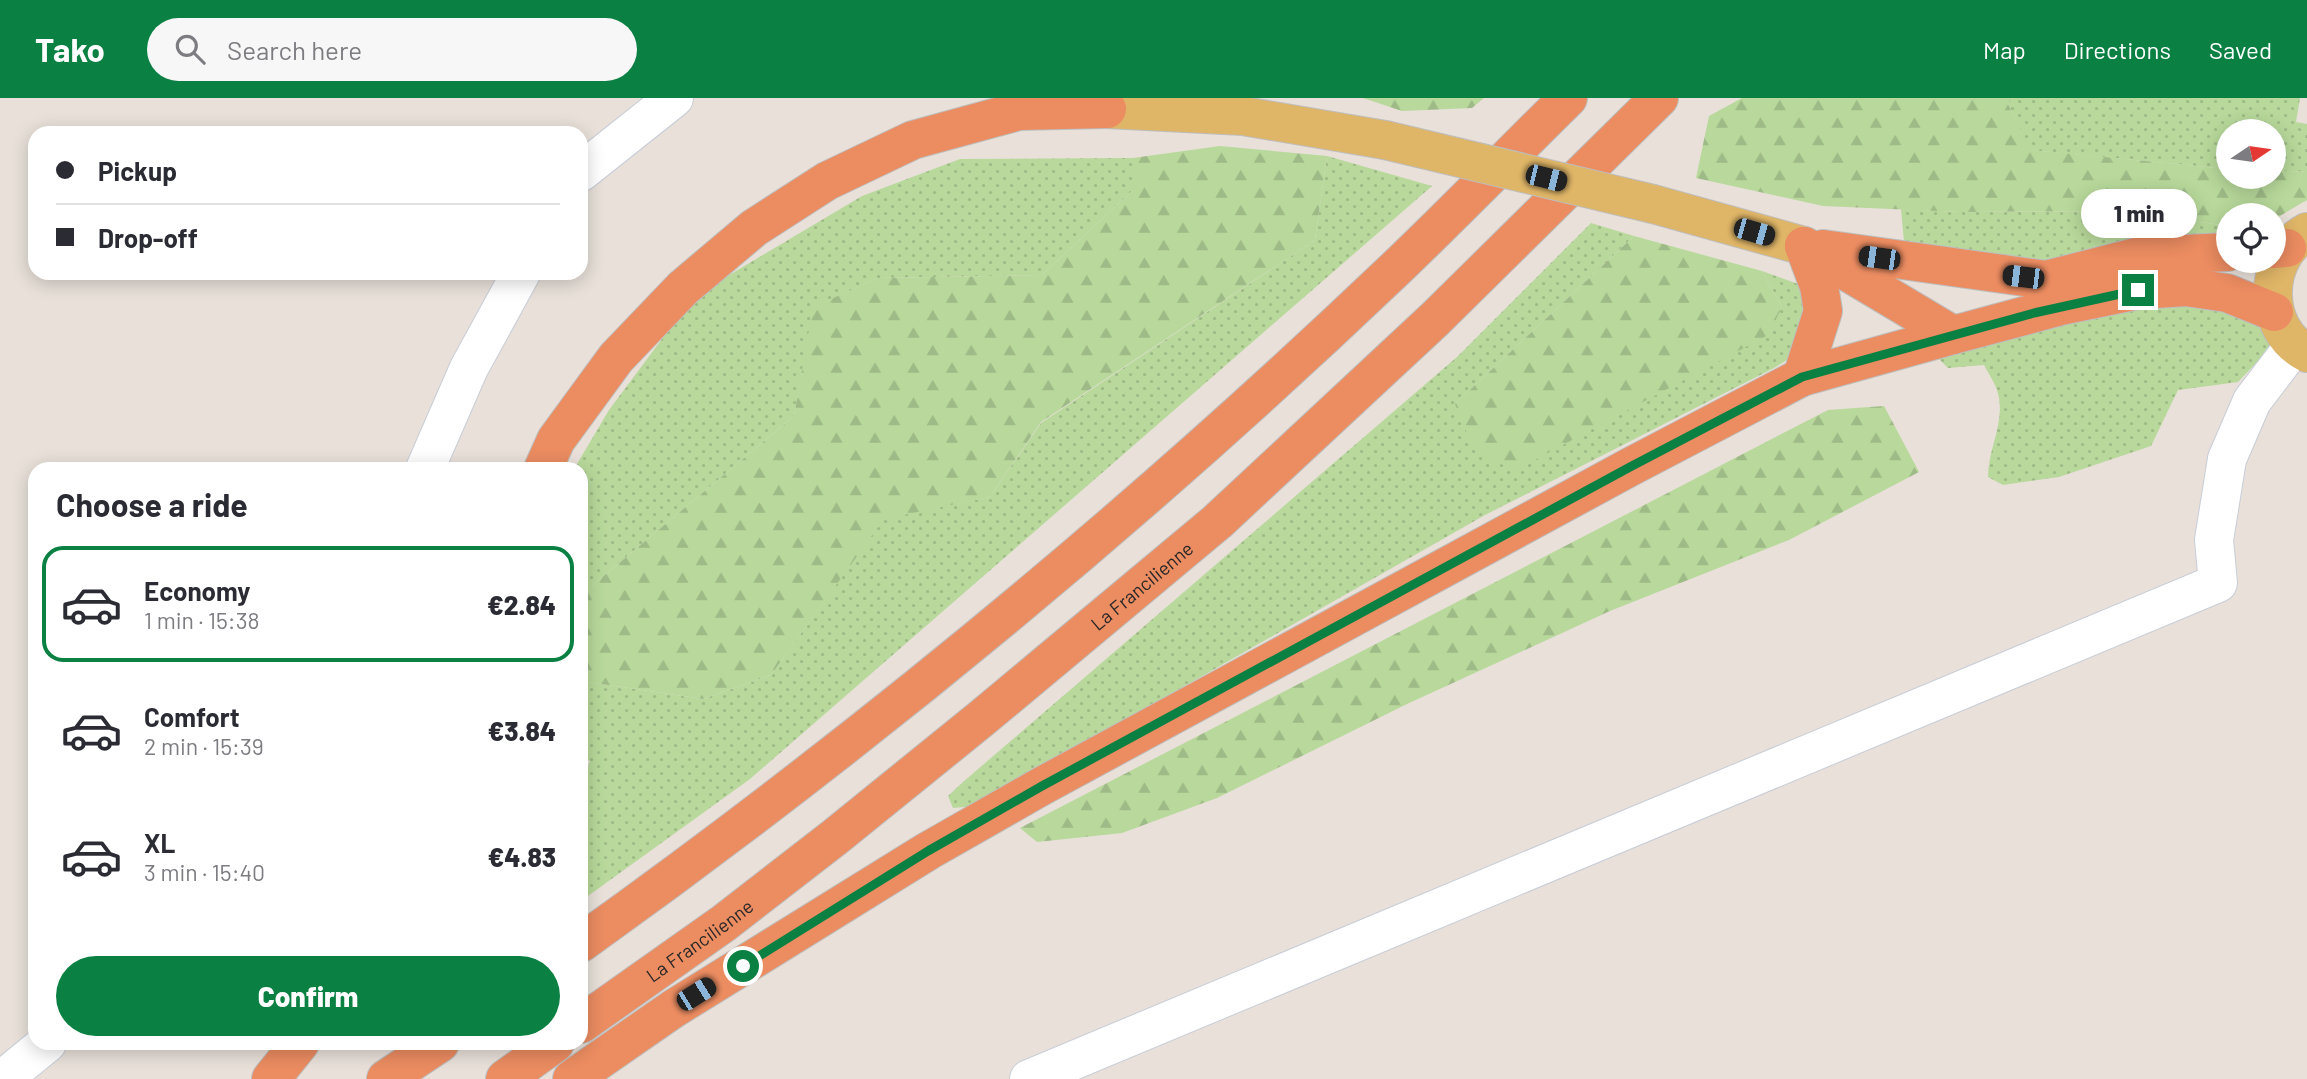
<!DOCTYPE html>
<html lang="en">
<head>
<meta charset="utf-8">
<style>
  :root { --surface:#fff; --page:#f7f7f7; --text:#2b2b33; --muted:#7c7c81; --line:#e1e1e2; --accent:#0b8043 }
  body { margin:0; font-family:Barlow,sans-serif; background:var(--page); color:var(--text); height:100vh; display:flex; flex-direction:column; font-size:26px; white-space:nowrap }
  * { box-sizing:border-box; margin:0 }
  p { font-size:23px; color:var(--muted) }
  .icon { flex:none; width:38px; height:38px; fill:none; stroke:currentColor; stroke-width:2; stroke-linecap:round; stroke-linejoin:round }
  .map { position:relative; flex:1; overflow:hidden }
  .details { position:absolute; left:28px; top:364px; width:560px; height:588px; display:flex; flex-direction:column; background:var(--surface); border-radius:21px; box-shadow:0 4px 18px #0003 }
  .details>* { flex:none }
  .banner { position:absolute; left:28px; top:28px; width:560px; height:154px; border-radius:21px; box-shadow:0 4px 18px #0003; display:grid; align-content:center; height:154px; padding:0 28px; background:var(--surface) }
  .needle { width:46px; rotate:77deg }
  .tools { position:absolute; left:2216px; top:21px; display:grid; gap:14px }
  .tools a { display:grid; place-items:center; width:70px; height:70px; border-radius:50%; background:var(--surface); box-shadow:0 4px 18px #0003; font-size:35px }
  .end { position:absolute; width:32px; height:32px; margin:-16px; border:9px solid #0b8043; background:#fff; box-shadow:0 0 0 4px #fff }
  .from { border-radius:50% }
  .bubble { position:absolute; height:49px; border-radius:24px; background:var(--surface); box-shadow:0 4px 18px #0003; font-size:23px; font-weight:800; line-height:49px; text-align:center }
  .car { position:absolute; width:21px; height:42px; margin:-21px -10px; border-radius:9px; box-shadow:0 0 5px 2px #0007; background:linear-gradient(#222 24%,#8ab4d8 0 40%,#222 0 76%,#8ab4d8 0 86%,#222 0) }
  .banner b { display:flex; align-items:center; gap:24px; height:66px; font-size:26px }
  .banner b+b { border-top:2px solid var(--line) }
  .banner i { width:18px; height:18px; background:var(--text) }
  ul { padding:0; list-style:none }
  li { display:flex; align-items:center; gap:21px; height:116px; margin:0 14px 10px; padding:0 14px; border:4px solid transparent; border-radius:21px }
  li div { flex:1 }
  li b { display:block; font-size:26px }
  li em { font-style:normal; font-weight:800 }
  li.selected { border-color:var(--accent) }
  li>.icon { width:63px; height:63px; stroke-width:1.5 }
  h2 { padding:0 28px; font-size:32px; line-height:84px }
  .button { display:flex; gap:14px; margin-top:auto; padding:14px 28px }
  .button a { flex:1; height:80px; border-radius:42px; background:var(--accent); color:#fff; font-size:28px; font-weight:800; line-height:80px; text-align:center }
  header { display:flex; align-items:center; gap:42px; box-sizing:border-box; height:98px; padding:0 35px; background:var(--accent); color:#fff }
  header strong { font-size:33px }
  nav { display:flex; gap:38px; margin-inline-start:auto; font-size:24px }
  .search { width:490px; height:63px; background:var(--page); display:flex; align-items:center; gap:18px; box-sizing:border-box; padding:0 24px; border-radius:38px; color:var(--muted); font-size:26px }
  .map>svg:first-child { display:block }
  .grass { fill:url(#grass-dots) }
  .forest { fill:url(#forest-firs) }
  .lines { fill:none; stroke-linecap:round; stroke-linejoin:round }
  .minor-casing { stroke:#c8cdd7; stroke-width:40 }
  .major-casing { stroke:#bebebe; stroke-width:40 }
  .highway-casing { stroke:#bebebe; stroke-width:40 }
  .minor { stroke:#fff; stroke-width:38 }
  .major { stroke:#dfb567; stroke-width:38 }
  .highway { stroke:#eb8c61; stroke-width:38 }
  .major-bridge-casing { stroke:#bebebe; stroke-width:40; stroke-linecap:butt }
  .major-bridge { stroke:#dfb567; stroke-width:38 }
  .route { stroke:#0b8043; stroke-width:9 }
  .labels { text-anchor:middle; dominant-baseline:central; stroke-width:5; stroke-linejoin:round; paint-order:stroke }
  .street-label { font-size:19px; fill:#272727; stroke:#fff }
</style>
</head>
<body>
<header>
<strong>Tako</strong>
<div class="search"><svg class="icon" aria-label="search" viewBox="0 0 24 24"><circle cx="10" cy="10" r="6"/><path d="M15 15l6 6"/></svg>Search here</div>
<nav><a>Map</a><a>Directions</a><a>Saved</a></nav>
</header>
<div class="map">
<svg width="2307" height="981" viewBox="0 0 2307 981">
  <defs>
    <pattern id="grass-dots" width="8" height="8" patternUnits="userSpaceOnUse" patternTransform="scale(1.75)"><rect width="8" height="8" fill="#b8d99b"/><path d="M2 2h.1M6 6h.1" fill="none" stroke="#9eba86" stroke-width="1.8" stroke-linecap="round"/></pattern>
    <pattern id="forest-firs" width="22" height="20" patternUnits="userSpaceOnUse" patternTransform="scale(1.75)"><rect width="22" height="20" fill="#b8d99b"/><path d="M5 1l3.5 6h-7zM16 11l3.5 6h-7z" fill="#9eba86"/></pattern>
  </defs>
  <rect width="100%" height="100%" fill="#e8e0d9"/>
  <g class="grass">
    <path d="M 2013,0 L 2300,0 L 2296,24 L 2307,26 L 2307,74 L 2273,72 L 2273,33 L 2228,33 L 2228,71 L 2030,52 L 2008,6 Z"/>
    <path d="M 1327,58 L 1432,88 L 750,681 L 581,803 L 581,685 L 590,663 L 581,659 L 581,583 L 703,601 L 771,577 L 884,420 L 990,399 L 1041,325 L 1315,142 Z"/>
    <path d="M 1133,60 L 1133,92 L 1042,177 L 878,180 L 814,209 L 794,318 L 581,497 L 581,371 L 574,371 L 609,312 L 694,198 L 862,98 L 960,61 Z"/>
    <path d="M 1901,111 L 1959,114 L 2123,113 L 2228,128 L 2228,137 L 2047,164 L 1904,144 Z"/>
    <path d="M 1591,125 L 1634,138 L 1455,306 L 1782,209 L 1762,173 L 1809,190 L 1801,253 L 1774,270 L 1485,417 L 974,708 L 953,710 L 948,698 L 963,684 L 1457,259 Z"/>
    <path d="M 2203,201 L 2264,223 L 2274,246 L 2238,284 L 2178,292 L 2151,348 L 2059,379 L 2003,387 L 1988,379 C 1988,349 2007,322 1997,292 C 1994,283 1988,275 1984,267 L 1948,270 L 1938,260 L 2081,219 Z"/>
  </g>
  <g class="forest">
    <path d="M 1363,0 L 1484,0 L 1472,10 L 1402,13 Z"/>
    <path d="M 1742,0 L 2013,0 L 2008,6 L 2031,52 L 2228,71 L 2228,79 L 2273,79 L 2273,72 L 2307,74 L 2307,102 L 2273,122 L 2273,117 L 2228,117 L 2228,128 L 2123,113 L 1959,114 L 1823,108 L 1696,80 L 1709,18 Z"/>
    <path d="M 1220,48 L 1327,58 L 1315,142 L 1041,324 L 990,399 L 884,421 L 771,577 L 703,601 L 581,583 L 581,497 L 794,318 L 813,209 L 878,180 L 1042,177 L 1133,92 L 1133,60 Z"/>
    <path d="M 1634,138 L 1762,173 L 1782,209 L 1768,237 L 1514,373 L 1473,350 L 1455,306 Z"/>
    <path d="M 1884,308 L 1919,374 L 1789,442 L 1610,513 L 1407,606 L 1217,700 L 1122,735 L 1037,744 L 1020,730 L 1828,312 Z"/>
  </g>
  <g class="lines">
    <defs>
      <g id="minor">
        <path d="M 581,74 L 674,0"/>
        <path d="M 425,371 L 469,270 L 521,175"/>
        <path d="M 3,981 L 47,945"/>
        <path d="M 1029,981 L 2218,485 L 2214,442 L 2227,361 L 2252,303 L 2294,248"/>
      </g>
      <g id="major">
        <path d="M 1107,11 L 1243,18 L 1385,42"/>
        <path d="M 1653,106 L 1804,148"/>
        <path d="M 2307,134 C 2262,159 2261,231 2307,255"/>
      </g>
      <g id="highway">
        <path d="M 1804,148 L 1953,237 L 2061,208 L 2139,192 L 2186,189 L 2227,195 L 2274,214"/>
        <path d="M 1823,151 L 2046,182 L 2140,158 L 2228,154"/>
        <path d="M 2273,151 L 2287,150"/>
        <path d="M 1802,279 L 1823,213 L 1819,188 L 1804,148"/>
        <path d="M 543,371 L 556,342 L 616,260 L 683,190 L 754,130 L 827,83 L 913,42 L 1019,13 L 1107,11"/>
        <path d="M 581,845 C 866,641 1137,417 1391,175 C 1451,118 1509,58 1568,0"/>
        <path id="s1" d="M 581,926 L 724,825 L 835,739 L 982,620 L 1217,424 L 1435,221 L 1659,0"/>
        <path d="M 271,981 L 300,945"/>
        <path d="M 386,981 L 440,945"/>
        <path d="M 505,981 L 555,945"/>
        <path d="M 572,981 L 673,911 L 928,753 L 1042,688 L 1630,369 L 1802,279 L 1953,237"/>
      </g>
    </defs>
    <use href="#minor" class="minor-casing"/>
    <use href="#major" class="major-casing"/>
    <use href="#highway" class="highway-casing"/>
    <use href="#minor" class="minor"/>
    <use href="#major" class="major"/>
    <use href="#highway" class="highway"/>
    <defs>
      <path id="major-bridge" d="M 1385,42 L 1653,106"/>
    </defs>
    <use href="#major-bridge" class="major-bridge-casing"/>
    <use href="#major-bridge" class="major-bridge"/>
  </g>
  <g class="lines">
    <path class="route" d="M 743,868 L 928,753 L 1042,688 L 1630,369 L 1802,279 L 2034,215 L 2138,192"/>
  </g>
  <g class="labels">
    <g class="street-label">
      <text stroke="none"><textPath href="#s1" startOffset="712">La Francilienne</textPath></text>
      <text stroke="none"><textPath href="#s1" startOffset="145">La Francilienne</textPath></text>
    </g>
  </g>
</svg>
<div class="tools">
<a><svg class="needle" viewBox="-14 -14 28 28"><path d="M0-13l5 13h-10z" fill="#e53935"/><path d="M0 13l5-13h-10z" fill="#7c7c81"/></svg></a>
<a><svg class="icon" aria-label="locate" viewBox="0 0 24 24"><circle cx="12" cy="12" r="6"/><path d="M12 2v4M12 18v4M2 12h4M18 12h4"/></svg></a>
</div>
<i class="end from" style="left:743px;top:868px"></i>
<i class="end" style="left:2138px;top:192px"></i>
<div class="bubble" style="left:2081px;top:91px;width:116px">1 min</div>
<i class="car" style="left:1546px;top:80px;rotate:104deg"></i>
<i class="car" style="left:1754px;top:134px;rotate:106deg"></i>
<i class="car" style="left:1879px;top:160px;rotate:278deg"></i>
<i class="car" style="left:2023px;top:179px;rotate:277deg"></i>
<i class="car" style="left:696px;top:896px;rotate:58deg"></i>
<div class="banner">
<b><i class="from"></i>Pickup</b>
<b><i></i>Drop-off</b>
</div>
<section class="details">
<h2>Choose a ride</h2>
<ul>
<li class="selected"><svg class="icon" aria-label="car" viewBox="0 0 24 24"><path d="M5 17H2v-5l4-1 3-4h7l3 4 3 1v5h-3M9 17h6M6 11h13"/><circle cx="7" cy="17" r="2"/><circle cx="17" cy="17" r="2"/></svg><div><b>Economy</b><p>1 min · 15:38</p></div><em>€2.84</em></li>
<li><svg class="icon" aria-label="car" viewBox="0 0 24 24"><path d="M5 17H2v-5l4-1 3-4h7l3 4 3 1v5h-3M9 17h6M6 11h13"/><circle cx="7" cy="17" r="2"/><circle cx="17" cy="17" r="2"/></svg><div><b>Comfort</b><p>2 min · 15:39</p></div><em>€3.84</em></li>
<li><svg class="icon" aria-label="car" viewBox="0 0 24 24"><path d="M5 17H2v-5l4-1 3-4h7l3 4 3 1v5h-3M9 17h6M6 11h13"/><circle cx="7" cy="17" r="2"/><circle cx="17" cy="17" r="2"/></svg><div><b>XL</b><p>3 min · 15:40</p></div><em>€4.83</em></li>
</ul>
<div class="button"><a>Confirm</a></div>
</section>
</div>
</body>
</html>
